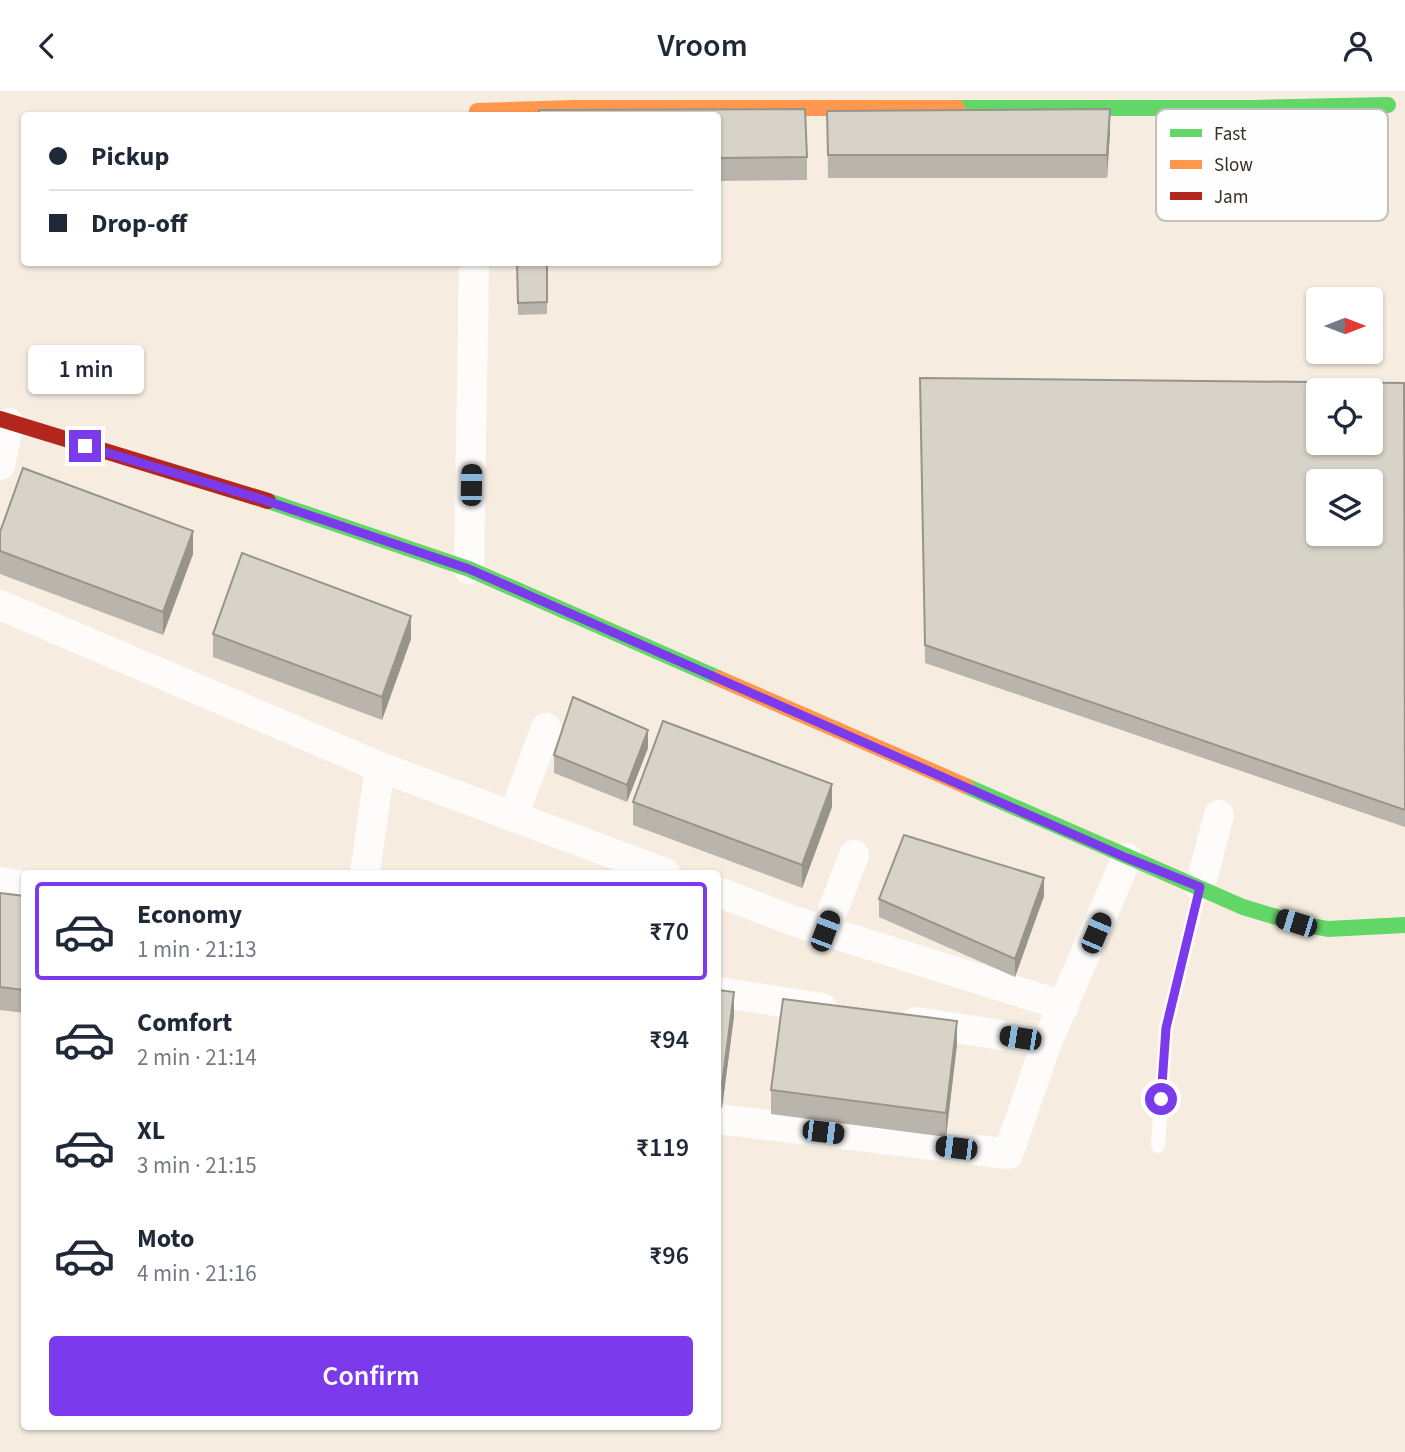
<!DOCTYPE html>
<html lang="en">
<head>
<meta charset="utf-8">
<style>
  :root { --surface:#fff; --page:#f6f6f7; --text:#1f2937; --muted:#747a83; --line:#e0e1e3; --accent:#7c3aed }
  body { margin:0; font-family:"Source Sans 3",sans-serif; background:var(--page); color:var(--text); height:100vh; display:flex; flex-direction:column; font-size:26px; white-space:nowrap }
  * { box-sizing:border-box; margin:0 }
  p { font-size:23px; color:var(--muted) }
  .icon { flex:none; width:38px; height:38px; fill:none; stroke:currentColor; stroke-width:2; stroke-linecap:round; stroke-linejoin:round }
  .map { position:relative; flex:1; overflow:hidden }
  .drawer { position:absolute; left:21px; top:779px; width:700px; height:560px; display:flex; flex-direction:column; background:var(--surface); border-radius:7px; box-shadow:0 2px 5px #0004 }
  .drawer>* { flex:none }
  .banner { position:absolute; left:21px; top:21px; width:700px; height:154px; border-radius:7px; box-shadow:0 2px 5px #0004; display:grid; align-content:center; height:154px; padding:0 28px; background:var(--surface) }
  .needle { width:46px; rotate:90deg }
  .tools { position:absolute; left:1306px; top:196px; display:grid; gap:14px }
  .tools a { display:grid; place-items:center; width:77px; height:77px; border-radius:7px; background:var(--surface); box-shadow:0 2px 5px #0004; font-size:35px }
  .end { position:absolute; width:32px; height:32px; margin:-16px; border:9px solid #7c3aed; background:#fff; box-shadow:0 0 0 4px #fff }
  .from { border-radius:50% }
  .bubble { position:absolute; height:49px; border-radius:7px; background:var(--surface); box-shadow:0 2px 5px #0004; font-size:23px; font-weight:600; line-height:49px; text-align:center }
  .car { position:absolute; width:21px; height:42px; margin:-21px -10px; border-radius:9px; box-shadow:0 0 5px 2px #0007; background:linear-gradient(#222 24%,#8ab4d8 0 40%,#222 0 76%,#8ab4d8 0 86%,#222 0) }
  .banner b { display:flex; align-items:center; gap:24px; height:66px; font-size:26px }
  .banner b+b { border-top:2px solid var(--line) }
  .banner i { width:18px; height:18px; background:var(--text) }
  ul { padding:12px 0 0; list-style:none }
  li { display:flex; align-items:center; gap:21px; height:98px; margin:0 14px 10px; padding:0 14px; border:4px solid transparent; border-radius:7px }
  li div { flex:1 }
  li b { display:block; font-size:26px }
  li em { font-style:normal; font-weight:600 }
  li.on { border-color:var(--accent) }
  li>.icon { width:63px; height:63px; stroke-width:1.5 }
  .action { display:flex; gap:14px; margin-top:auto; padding:14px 28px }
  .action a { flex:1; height:80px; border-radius:7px; background:var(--accent); color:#fff; font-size:28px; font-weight:600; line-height:80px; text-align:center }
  header { display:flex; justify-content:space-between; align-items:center; height:91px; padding:0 28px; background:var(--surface); font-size:32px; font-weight:600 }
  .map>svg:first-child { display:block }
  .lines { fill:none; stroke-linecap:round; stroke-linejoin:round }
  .lane { stroke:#fefcfa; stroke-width:14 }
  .street { stroke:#fefcfa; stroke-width:30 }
  .fast { stroke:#63d668; stroke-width:16 }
  .slow { stroke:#ff974d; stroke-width:16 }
  .jam { stroke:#b3261e; stroke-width:16 }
  .wall { fill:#bab5ac }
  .shaded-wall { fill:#97948c }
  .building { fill:#d8d3c8; stroke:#97948c; stroke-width:2; fill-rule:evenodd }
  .route { stroke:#7c3aed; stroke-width:9 }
  .key { fill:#fefefe; stroke:#c2c0be; stroke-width:2 }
  .key-label { font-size:19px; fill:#373028 }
</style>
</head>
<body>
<header><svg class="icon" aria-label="back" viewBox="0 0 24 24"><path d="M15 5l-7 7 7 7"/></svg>Vroom<svg class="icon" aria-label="person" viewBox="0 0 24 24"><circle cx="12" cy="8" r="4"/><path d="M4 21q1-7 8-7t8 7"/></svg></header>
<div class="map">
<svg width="1405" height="1361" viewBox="0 0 1405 1361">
  <rect width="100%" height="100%" fill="#f6ede0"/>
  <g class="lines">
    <path class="lane" d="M 1158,1055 L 1166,937 L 1200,798"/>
    <g class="street">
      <path d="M 0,374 L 9,332"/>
      <path d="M 469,478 L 474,172"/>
      <path d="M 0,514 L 380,676 L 665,782"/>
      <path d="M 513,726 L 546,637"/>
      <path d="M 365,782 L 380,676"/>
      <path d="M 0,791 L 24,795"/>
      <path d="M 1200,796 L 1219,724"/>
      <path d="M 718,801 L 794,830 L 1064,915"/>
      <path d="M 825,840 L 854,764"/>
      <path d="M 718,901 L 822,917"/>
      <path d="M 916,931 L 1047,951"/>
      <path d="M 718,1028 L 1008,1063 L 1047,951 L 1127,767"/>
    </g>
    <g class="fast">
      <path d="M 957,17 L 1253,17 L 1388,14"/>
      <path d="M 268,410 L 469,478 L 718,587"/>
      <path d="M 966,695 L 1243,816 L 1296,832 L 1328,838 L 1405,834"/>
    </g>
    <g class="slow">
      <path d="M 477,24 L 477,20 L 573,17 L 957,17"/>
      <path d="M 718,587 L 966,695"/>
    </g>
    <path class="jam" d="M 0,328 L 268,410"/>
  </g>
  <g class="wall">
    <path d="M 827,20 L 1110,41 L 1107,87 L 828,87 Z"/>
    <path d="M 718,24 L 807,66 L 807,89 L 718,90 Z"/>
    <path d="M 517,172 L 547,172 L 547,223 L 518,224 Z"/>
    <path d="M 920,287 L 1404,292 L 1405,736 L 925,572 Z"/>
    <path d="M 0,441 L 193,463 L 163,544 L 0,483 Z"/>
    <path d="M 213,543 L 411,548 L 382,629 L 213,566 Z"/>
    <path d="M 648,657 L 627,711 L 554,682 L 554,664 Z"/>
    <path d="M 633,711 L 832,716 L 802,797 L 633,734 Z"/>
    <path d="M 0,802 L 24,805 L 24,922 L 0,919 Z"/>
    <path d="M 1044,805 L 1015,886 L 879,826 L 879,808 Z"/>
    <path d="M 718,899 L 734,925 L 722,1017 L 718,1016 Z"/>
    <path d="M 957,953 L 946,1046 L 771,1023 L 771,999 Z"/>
  </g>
  <g class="shaded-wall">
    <path d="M 1110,18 L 1110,41 L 1107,87 L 1107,64 Z"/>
    <path d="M 193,440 L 193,463 L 163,544 L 163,521 Z"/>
    <path d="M 411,525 L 411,548 L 382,629 L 382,606 Z"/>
    <path d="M 648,639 L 648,657 L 627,711 L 627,694 Z"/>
    <path d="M 832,693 L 832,716 L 802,797 L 802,774 Z"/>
    <path d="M 1044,787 L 1044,805 L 1015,886 L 1015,868 Z"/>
    <path d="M 734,901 L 734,925 L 722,1017 L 722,994 Z"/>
    <path d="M 957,930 L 957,953 L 946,1046 L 946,1022 Z"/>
  </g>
  <g class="building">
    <path d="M 805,18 L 807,66 L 718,67 L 718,24 L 539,24 L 539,19 Z"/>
    <path d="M 1110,18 L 1107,64 L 828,64 L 827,20 Z"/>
    <path d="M 517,172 L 547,172 L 547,211 L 518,212 Z"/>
    <path d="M 920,287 L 1404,292 L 1405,719 L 925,554 ZM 1318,299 L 1370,299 L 1370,352 L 1318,352 ZM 1318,390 L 1370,390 L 1370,443 L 1318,443 Z"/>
    <path d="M 23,377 L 193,440 L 163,521 L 0,460 L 0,441 Z"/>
    <path d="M 242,462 L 411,525 L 382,606 L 213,543 Z"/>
    <path d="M 573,606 L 648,639 L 627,694 L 554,664 Z"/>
    <path d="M 663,630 L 832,693 L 802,774 L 633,711 Z"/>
    <path d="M 904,744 L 1044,787 L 1015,868 L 879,808 Z"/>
    <path d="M 0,802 L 24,805 L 24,899 L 0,896 Z"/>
    <path d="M 718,899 L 734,901 L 722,994 L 718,993 Z"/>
    <path d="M 783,908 L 957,930 L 946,1022 L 771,999 Z"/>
  </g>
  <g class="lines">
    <path class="route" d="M 85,355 L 261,408 L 469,478 L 1127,767 L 1200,796 L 1166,937 L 1161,1008"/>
  </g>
  <rect x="1156" y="18" width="232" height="112" rx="10" class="key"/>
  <rect x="1170" y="38" width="32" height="8" fill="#63d668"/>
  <rect x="1170" y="69" width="32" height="9" fill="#ff974d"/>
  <rect x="1170" y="101" width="32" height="8" fill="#b3261e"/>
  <g class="key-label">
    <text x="1214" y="49">Fast</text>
    <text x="1214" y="80">Slow</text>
    <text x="1214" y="112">Jam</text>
  </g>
</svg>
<div class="tools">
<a><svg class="needle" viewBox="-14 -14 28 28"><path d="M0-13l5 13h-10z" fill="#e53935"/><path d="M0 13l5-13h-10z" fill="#747a83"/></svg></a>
<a><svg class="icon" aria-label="locate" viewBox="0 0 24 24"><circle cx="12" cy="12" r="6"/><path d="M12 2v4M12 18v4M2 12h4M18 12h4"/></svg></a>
<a><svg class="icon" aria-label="layers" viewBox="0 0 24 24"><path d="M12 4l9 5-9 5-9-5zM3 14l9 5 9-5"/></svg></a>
</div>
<i class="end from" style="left:1161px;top:1008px"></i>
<i class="end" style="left:85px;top:355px"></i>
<div class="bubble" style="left:28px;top:254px;width:116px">1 min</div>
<i class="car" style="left:471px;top:394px;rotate:1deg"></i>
<i class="car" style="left:1296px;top:832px;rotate:287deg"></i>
<i class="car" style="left:825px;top:840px;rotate:21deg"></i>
<i class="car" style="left:1096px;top:842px;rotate:23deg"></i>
<i class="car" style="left:1020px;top:947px;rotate:279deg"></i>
<i class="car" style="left:823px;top:1041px;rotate:97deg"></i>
<i class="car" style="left:956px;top:1057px;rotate:277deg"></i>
<div class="banner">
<b><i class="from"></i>Pickup</b>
<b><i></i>Drop-off</b>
</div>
<section class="drawer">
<ul>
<li class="on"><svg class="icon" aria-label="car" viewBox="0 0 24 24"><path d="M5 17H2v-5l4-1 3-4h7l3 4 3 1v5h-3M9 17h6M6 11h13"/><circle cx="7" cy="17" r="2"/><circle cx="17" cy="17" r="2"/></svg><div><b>Economy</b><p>1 min · 21:13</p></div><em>₹70</em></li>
<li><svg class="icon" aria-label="car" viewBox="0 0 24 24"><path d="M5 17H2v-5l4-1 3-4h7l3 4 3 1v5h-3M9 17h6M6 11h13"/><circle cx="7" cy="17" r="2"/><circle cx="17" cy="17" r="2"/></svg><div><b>Comfort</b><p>2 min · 21:14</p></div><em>₹94</em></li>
<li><svg class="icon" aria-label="car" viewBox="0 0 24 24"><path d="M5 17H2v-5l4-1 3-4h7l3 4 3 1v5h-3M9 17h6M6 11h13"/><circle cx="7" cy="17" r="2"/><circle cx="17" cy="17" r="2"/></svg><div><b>XL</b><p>3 min · 21:15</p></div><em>₹119</em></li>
<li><svg class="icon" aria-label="car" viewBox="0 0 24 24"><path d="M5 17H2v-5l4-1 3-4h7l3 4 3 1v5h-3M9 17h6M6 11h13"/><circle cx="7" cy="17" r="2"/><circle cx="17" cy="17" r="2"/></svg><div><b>Moto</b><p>4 min · 21:16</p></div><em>₹96</em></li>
</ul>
<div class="action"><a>Confirm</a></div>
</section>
</div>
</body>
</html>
